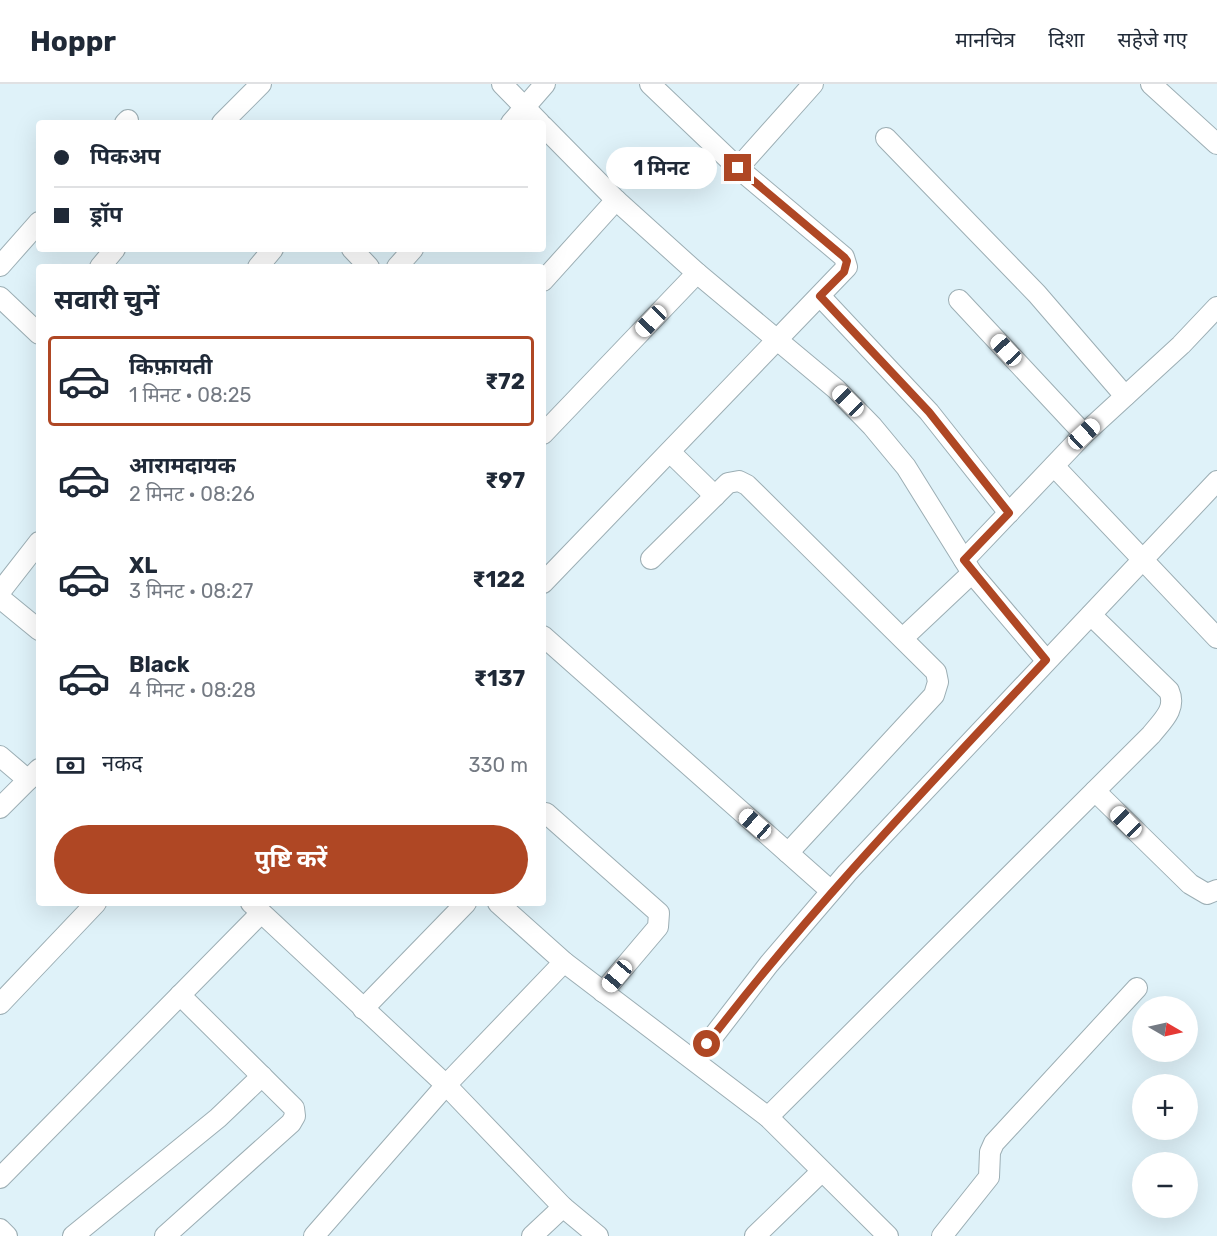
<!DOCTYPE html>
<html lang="hi">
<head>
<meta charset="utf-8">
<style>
  :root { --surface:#fff; --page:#f2f2f3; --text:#1f2937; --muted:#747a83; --line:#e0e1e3; --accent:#af4724 }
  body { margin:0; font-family:Rubik,"Noto Sans Devanagari",sans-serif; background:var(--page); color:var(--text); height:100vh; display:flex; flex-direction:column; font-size:22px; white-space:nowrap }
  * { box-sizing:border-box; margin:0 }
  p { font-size:20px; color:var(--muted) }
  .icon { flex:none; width:33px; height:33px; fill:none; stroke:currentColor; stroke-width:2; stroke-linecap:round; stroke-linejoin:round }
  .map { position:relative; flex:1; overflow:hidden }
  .panel { position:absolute; left:36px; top:180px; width:510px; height:642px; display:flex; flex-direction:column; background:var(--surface); border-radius:6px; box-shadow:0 6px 24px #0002 }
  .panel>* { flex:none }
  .banner { position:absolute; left:36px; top:36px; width:510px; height:132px; border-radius:6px; box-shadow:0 6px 24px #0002; display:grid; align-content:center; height:132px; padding:0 18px; background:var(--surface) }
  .needle { width:39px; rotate:99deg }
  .fabs { position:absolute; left:1132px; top:912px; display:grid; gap:12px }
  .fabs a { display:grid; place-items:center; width:66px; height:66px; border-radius:50%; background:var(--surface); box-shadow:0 6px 24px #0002; font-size:30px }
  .end { position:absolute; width:27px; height:27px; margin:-14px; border:8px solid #af4724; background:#fff; box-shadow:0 0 0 3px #fff }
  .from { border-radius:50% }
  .bubble { position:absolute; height:42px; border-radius:21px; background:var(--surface); box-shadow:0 6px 24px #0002; font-size:20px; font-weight:700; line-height:42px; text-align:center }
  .car { position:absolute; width:18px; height:36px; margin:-18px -9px; border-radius:8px; box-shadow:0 0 4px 2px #0007; background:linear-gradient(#fff 24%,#345 0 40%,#fff 0 76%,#345 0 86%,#fff 0) }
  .banner b { display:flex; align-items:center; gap:21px; height:57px; font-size:22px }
  .banner b+b { border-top:2px solid var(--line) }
  .banner i { width:15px; height:15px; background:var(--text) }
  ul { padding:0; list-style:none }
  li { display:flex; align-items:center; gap:18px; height:90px; margin:0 12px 9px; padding:0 6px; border:3px solid transparent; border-radius:6px }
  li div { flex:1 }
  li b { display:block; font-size:22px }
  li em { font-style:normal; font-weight:700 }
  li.selected { border-color:var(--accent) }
  li>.icon { width:54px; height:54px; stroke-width:1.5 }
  h2 { padding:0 18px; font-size:27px; line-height:72px }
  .pay { display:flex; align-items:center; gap:15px; height:66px; padding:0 18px; font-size:22px }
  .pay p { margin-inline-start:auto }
  .action { display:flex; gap:12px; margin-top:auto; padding:12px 18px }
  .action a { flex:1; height:69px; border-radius:36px; background:var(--accent); color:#fff; font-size:24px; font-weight:700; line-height:69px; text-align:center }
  header { display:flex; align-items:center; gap:36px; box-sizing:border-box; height:84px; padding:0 30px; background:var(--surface); border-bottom:2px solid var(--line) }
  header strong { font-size:28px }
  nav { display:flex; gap:33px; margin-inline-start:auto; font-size:21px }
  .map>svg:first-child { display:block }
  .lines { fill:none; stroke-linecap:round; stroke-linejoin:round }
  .minor-casing { stroke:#9caeb4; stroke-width:22 }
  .minor { stroke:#fff; stroke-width:20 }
  .route { stroke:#af4724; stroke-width:8 }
</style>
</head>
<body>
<header>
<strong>Hoppr</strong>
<nav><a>मानचित्र</a><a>दिशा</a><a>सहेजे गए</a></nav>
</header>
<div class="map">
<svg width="1217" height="1152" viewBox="0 0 1217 1152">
  <rect width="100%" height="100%" fill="#dff2f9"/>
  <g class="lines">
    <defs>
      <g id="minor">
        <path d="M 502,0 L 540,39"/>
        <path d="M 1151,0 L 1217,60"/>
        <path d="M 125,39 L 128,36"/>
        <path d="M 222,39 L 261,0"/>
        <path d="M 511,39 L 545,0"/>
        <path d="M 543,42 L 616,116 L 697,189 L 836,305 L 872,342 L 906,383 L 972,489 L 1046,576"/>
        <path d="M 886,54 L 1037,210 L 1125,312"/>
        <path d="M 738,84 L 813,0"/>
        <path d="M 352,165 L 369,183"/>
        <path d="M 0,182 L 39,138"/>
        <path d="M 100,183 L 115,165"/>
        <path d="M 258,183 L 273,165"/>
        <path d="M 397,183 L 413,165"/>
        <path d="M 543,197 L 616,116"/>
        <path d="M 820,212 L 929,328 L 1009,429"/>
        <path d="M 0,213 L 39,250"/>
        <path d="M 959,216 L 1084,350"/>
        <path d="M 543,350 L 697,189"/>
        <path d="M 670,368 L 715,412"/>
        <path d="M 1054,382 L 1217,554"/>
        <path d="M 651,475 L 728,399 L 739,397 L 747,401 L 936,588 L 938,598 L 934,611 L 788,769"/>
        <path d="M 964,476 L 1084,350 L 1181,261 L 1217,223"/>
        <path d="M 543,499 L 847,183 L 844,173 L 738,84 L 650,0"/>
        <path d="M 0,508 L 39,458"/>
        <path d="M 0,514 L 39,546"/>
        <path d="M 543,552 L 831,807"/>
        <path d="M 903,554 L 972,489"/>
        <path d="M 0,672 L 28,696"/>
        <path d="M 1095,707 L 1190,800 L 1207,810 L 1217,806"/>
        <path d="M 0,724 L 39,685"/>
        <path d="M 546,729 L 659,829 L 658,843 L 603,908"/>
        <path d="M 251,819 L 446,1001 L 563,1123 L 598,1152"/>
        <path d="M 498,819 L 564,878 L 768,1033 L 888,1152"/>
        <path d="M 0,920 L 96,819"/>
        <path d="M 363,925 L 466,819"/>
        <path d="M 695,976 L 769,880 L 847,789 L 1217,397"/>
        <path d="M 768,1033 L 1151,651 C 1162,637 1177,625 1169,607 L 1091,531"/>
        <path d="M 0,1094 L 261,829"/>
        <path d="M 0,1145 L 7,1152"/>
        <path d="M 73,1152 L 218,1034 L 262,992"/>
        <path d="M 165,1152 L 291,1039 L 295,1032 L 294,1024 L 180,911"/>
        <path d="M 314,1152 L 446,1001 L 564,878"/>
        <path d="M 532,1152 L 563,1123"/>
        <path d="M 755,1152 L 821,1088"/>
        <path d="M 942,1152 L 989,1093 L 990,1068 L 994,1059 L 1137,904"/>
      </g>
    </defs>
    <use href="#minor" class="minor-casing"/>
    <use href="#minor" class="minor"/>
  </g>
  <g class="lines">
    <path class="route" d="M 707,960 C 811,824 929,701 1046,576 L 964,476 L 1009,429 L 929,328 L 820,212 L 844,188 L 847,177 L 844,173 L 738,84"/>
  </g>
</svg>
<div class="fabs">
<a><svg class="needle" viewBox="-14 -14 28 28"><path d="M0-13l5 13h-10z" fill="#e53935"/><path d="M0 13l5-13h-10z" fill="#747a83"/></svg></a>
<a>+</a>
<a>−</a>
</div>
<i class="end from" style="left:707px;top:960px"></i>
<i class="end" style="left:738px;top:84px"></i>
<div class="bubble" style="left:606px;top:63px;width:111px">1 मिनट</div>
<i class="car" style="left:651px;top:237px;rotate:224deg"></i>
<i class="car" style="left:1006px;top:266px;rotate:317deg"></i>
<i class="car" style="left:848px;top:317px;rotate:315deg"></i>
<i class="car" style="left:1084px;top:350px;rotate:47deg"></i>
<i class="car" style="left:1126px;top:738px;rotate:315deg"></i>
<i class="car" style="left:755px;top:740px;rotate:311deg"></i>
<i class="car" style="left:617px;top:892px;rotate:220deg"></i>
<div class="banner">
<b><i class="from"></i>पिकअप</b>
<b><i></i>ड्रॉप</b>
</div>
<section class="panel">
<h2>सवारी चुनें</h2>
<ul>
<li class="selected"><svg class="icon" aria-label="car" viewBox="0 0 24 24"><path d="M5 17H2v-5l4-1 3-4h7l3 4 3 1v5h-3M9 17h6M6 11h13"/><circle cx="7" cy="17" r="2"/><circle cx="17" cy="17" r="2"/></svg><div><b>किफ़ायती</b><p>1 मिनट · 08:25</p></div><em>₹72</em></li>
<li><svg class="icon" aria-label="car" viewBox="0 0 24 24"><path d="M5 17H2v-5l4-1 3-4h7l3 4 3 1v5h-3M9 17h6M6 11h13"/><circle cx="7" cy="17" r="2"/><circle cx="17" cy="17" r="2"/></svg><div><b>आरामदायक</b><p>2 मिनट · 08:26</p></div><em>₹97</em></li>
<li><svg class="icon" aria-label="car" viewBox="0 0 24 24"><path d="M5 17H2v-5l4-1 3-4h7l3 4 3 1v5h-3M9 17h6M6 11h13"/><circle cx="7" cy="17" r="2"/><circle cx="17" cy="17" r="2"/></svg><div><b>XL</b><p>3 मिनट · 08:27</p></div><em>₹122</em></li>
<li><svg class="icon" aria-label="car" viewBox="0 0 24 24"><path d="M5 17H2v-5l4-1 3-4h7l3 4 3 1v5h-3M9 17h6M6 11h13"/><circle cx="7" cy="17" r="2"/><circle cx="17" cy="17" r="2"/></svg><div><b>Black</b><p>4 मिनट · 08:28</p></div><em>₹137</em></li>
</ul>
<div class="pay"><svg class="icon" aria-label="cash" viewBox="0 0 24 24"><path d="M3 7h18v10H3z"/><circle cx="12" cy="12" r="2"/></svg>नकद<p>330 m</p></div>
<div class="action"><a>पुष्टि करें</a></div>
</section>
</div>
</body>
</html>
